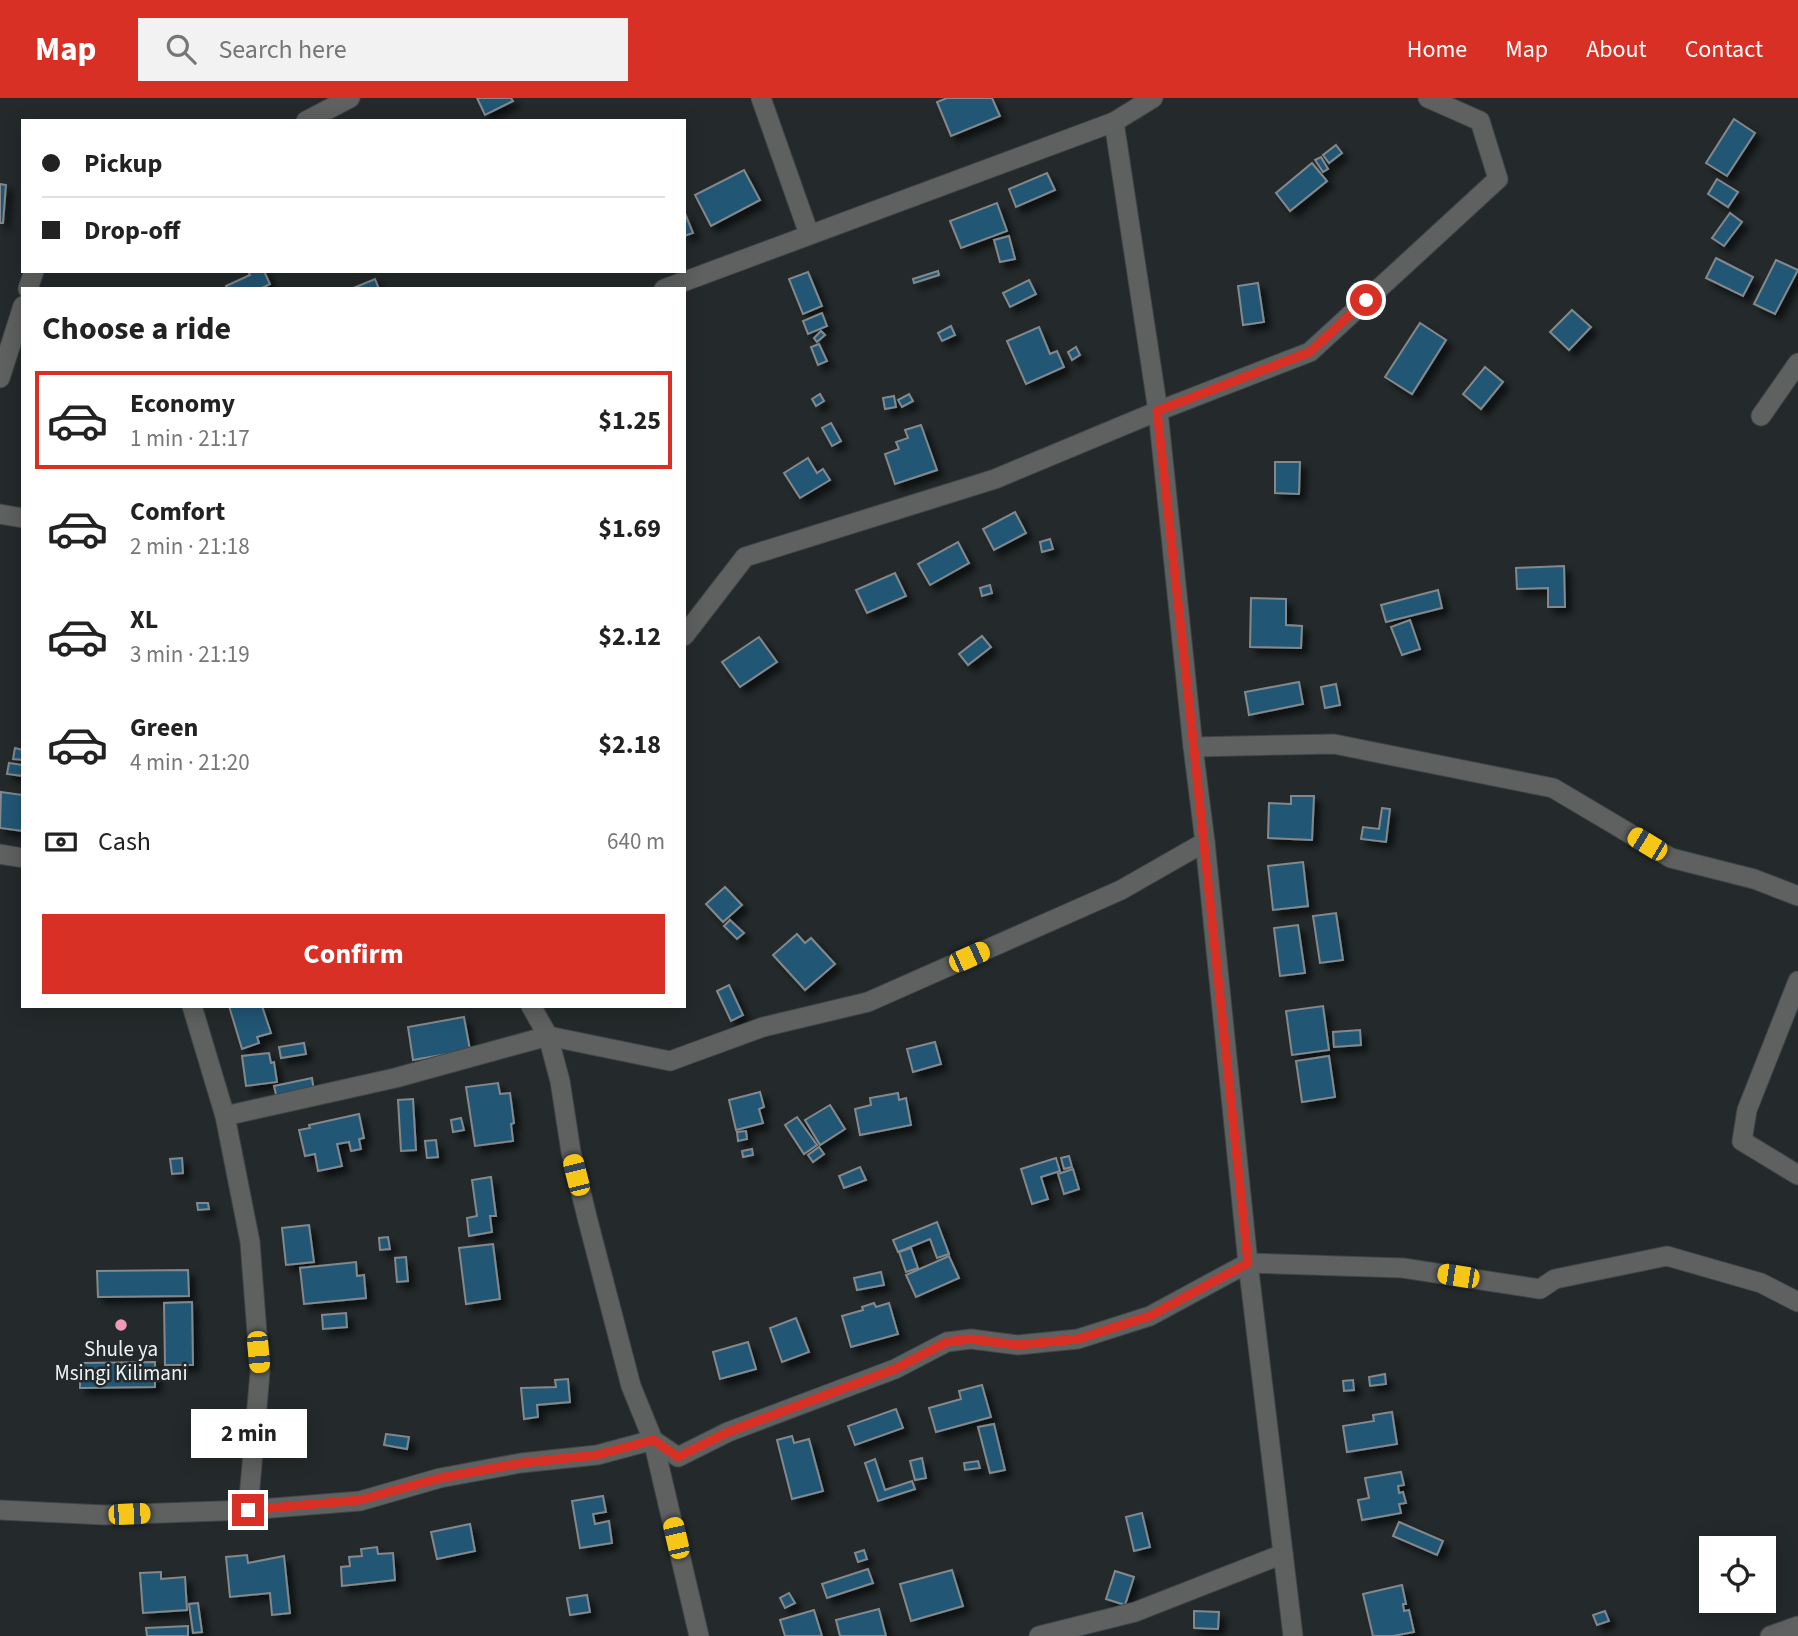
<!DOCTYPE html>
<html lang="en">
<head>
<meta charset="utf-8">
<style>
  :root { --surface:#fff; --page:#f2f2f2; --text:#222; --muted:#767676; --line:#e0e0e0; --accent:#d93025 }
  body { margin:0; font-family:"Source Sans 3",sans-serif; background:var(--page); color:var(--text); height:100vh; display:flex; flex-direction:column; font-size:26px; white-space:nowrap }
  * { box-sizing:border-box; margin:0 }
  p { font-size:23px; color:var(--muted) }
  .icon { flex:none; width:38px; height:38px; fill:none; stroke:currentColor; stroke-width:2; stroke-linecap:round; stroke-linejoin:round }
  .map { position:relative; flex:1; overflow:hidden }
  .panel { position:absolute; left:21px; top:189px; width:665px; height:721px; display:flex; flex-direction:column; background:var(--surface); border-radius:0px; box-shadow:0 4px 18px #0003 }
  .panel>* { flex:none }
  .hud { position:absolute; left:21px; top:21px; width:665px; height:154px; border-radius:0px; box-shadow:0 4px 18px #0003; display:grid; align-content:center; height:154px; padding:0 21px; background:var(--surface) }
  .buttons { position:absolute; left:1699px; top:1438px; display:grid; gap:14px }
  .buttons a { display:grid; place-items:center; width:77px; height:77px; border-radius:0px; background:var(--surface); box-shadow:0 4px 18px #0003; font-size:35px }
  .end { position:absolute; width:32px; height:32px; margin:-16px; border:9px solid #d93025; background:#fff; box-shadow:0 0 0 4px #fff }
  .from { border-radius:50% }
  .bubble { position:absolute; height:49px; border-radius:0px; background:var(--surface); box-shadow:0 4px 18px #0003; font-size:23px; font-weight:700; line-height:49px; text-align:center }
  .car { position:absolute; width:21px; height:42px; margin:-21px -10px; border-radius:9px; box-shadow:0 0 5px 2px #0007; background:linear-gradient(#f5c518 24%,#345 0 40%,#f5c518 0 76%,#345 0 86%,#f5c518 0) }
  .hud b { display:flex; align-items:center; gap:24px; height:66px; font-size:26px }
  .hud b+b { border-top:2px solid var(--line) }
  .hud i { width:18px; height:18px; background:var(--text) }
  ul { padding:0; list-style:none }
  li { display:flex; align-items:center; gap:21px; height:98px; margin:0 14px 10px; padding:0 7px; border:4px solid transparent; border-radius:0px }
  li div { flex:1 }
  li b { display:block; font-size:26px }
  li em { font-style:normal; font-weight:700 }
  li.selected { border-color:var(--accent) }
  li>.icon { width:63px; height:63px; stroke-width:1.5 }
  h2 { padding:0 21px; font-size:32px; line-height:84px }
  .pay { display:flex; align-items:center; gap:18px; height:77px; padding:0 21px; font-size:26px }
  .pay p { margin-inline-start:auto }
  .action { display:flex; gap:14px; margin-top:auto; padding:14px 21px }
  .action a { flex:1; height:80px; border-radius:0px; background:var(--accent); color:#fff; font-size:28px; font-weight:700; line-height:80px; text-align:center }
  header { display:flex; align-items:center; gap:42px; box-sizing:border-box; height:98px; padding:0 35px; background:var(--accent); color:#fff }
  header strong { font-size:33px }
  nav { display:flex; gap:38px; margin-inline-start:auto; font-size:24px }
  .search { width:490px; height:63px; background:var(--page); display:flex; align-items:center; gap:18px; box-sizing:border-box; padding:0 24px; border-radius:0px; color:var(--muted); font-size:26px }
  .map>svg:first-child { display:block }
  .building { fill:#245775; stroke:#83888c; stroke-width:2; filter:url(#shadow) }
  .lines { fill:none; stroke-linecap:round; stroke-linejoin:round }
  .minor-casing { stroke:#404647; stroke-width:21 }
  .minor { stroke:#5e6160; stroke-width:19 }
  .route { stroke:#d93025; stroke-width:9 }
  .poi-dot { fill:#f09ab5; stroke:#242a2b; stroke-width:2.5 }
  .labels { text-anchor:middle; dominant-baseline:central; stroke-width:5; stroke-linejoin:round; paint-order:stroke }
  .poi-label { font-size:21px; fill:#eef2f3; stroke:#242a2b }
</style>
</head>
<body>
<header>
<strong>Map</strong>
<div class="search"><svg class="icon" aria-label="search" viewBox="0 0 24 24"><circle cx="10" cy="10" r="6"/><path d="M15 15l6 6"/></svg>Search here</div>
<nav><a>Home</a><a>Map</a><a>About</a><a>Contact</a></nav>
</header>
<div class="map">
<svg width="1798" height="1538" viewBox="0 0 1798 1538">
  <defs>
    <filter id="shadow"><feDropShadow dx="6" dy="6" stdDeviation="3.5" flood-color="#0009"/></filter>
  </defs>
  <rect width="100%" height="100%" fill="#242a2b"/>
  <g class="building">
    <path d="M 477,0 L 511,0 L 513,3 L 485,17 Z"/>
    <path d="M 947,0 L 992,0 L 1000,18 L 951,38 L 937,4 Z"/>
    <path d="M 1734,21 L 1755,35 L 1727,78 L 1706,65 Z"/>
    <path d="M 1336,47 L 1342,55 L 1329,65 L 1323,57 Z"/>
    <path d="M 1321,59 L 1328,71 L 1323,74 L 1315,62 Z"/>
    <path d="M 1312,65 L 1327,83 L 1290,113 L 1276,95 Z"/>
    <path d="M 744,72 L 760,102 L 711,128 L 695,97 Z"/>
    <path d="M 1047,75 L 1055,92 L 1016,109 L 1009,91 Z"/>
    <path d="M 1717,81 L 1738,94 L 1728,109 L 1708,96 Z"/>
    <path d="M 0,86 L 6,87 L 3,125 L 0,125 Z"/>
    <path d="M 997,105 L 1007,133 L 961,150 L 950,123 Z"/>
    <path d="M 684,113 L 693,135 L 684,138 Z"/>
    <path d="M 1730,115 L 1742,124 L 1724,148 L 1712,140 Z"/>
    <path d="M 1009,138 L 1015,161 L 1000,164 L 994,142 Z"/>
    <path d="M 1716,160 L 1753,179 L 1743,198 L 1706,180 Z"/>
    <path d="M 1776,162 L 1798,172 L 1775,216 L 1754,206 Z"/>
    <path d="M 248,173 L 264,173 L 270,186 L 260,191 L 228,191 L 226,188 L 250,177 Z"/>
    <path d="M 938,173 L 939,177 L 914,185 L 913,181 Z"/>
    <path d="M 808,174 L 822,208 L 803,216 L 789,181 Z"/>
    <path d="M 375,181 L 379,191 L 351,191 Z"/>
    <path d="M 1029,182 L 1036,196 L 1010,209 L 1003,195 Z"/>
    <path d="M 1258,185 L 1264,224 L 1243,227 L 1238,188 Z"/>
    <path d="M 1572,212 L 1591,229 L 1569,252 L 1550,234 Z"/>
    <path d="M 822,215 L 827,228 L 808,236 L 803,223 Z"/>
    <path d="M 1420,225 L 1446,242 L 1412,296 L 1385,279 Z"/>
    <path d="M 951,228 L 955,237 L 942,243 L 938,235 Z"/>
    <path d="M 1039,229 L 1050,256 L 1057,253 L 1064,269 L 1026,286 L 1007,243 Z"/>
    <path d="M 821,233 L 825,237 L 817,244 L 814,240 Z"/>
    <path d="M 819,246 L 827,263 L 818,267 L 811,249 Z"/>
    <path d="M 1076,249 L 1080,257 L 1072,262 L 1068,254 Z"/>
    <path d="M 1485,269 L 1503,284 L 1481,311 L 1463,296 Z"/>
    <path d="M 820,296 L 824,303 L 816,308 L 812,301 Z"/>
    <path d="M 909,296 L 913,303 L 902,309 L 898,302 Z"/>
    <path d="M 894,298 L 896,309 L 885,311 L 883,300 Z"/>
    <path d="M 831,325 L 841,343 L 832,348 L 822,330 Z"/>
    <path d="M 921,327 L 937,372 L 895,386 L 885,356 L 899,351 L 896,344 L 908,340 L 905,332 Z"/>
    <path d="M 808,360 L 817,375 L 823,371 L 830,382 L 800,400 L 784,375 Z"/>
    <path d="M 1275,364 L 1300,364 L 1299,396 L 1275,395 Z"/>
    <path d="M 1015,414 L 1026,435 L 994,452 L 983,431 Z"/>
    <path d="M 1050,441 L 1053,451 L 1042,454 L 1040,444 Z"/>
    <path d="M 958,444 L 969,465 L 930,487 L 918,466 Z"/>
    <path d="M 1564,468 L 1565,509 L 1548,509 L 1548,490 L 1517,491 L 1516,470 Z"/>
    <path d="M 895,475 L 906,498 L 867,515 L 856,492 Z"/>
    <path d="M 990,487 L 992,495 L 982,498 L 980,490 Z"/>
    <path d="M 1438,492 L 1442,510 L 1386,524 L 1381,507 Z"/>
    <path d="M 1251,500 L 1286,501 L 1286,527 L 1302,528 L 1301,550 L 1250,549 Z"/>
    <path d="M 1410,522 L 1420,551 L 1402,557 L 1391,529 Z"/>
    <path d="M 982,538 L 991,549 L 968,567 L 959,556 Z"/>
    <path d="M 759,539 L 777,564 L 740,589 L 722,564 Z"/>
    <path d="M 1299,584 L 1303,606 L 1249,617 L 1245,594 Z"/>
    <path d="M 1336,586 L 1340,607 L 1325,610 L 1321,589 Z"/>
    <path d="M 15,650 L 23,652 L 23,662 L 13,661 Z"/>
    <path d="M 9,665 L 23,667 L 23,678 L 7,676 Z"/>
    <path d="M 1,694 L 23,697 L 23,733 L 0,730 Z"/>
    <path d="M 1291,698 L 1314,698 L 1312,742 L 1268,740 L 1269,705 L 1291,706 Z"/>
    <path d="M 1382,710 L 1390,711 L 1386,744 L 1361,741 L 1363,729 L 1379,731 Z"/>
    <path d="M 1303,764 L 1308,808 L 1273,812 L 1268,768 Z"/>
    <path d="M 725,789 L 742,807 L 723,824 L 706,806 Z"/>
    <path d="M 1336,815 L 1343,862 L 1320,865 L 1313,818 Z"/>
    <path d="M 730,822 L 744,835 L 737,841 L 724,828 Z"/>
    <path d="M 1298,827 L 1305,875 L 1280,878 L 1274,830 Z"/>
    <path d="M 797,836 L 805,845 L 811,840 L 835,866 L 805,892 L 773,857 Z"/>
    <path d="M 729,887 L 743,917 L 731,923 L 717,893 Z"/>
    <path d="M 229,908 L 262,908 L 271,935 L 257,939 L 259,945 L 242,951 Z"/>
    <path d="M 1323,908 L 1329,952 L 1292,957 L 1286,913 Z"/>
    <path d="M 464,919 L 470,952 L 413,962 L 408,929 Z"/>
    <path d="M 1360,932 L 1361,947 L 1334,949 L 1333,934 Z"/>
    <path d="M 935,944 L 941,966 L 913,974 L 907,951 Z"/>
    <path d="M 304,945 L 306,956 L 281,960 L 279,949 Z"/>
    <path d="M 269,955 L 271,965 L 274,964 L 277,984 L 246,988 L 242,958 Z"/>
    <path d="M 1329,958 L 1335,999 L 1302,1004 L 1296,963 Z"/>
    <path d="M 312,980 L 314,993 L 277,1001 L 274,988 Z"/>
    <path d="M 498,985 L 500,996 L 510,995 L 514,1025 L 511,1026 L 513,1043 L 475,1048 L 466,989 Z"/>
    <path d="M 760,994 L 764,1009 L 759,1011 L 763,1025 L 736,1032 L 729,1002 Z"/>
    <path d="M 898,995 L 899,1002 L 906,1000 L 911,1027 L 860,1037 L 855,1011 L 871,1007 L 870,1000 Z"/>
    <path d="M 413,1001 L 416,1052 L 401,1053 L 398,1002 Z"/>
    <path d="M 830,1007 L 845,1031 L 820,1047 L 805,1022 Z"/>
    <path d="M 359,1016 L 364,1040 L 359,1041 L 361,1051 L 351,1053 L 349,1044 L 337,1046 L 342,1068 L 318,1073 L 315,1056 L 305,1058 L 299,1032 L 310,1030 L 309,1027 Z"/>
    <path d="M 797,1019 L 817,1047 L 804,1056 L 785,1027 Z"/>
    <path d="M 461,1020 L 464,1032 L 453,1034 L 451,1022 Z"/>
    <path d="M 746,1033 L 747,1041 L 738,1043 L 737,1034 Z"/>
    <path d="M 436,1042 L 438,1059 L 427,1060 L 425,1043 Z"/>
    <path d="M 819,1049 L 824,1056 L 813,1064 L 808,1057 Z"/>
    <path d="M 752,1051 L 753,1057 L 743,1059 L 742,1053 Z"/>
    <path d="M 1069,1058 L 1072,1069 L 1064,1071 L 1061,1060 Z"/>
    <path d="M 182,1060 L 183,1075 L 172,1076 L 170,1061 Z"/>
    <path d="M 1056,1060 L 1060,1073 L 1041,1079 L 1048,1101 L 1032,1106 L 1021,1071 Z"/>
    <path d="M 860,1069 L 866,1082 L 844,1090 L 839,1078 Z"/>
    <path d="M 1073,1071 L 1079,1091 L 1064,1096 L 1058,1076 Z"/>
    <path d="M 491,1079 L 496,1118 L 490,1118 L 492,1134 L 469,1138 L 467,1120 L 477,1118 L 472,1082 Z"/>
    <path d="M 197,1105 L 208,1105 L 209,1111 L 198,1112 Z"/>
    <path d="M 937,1124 L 949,1156 L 937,1160 L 930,1141 L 898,1154 L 893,1142 Z"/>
    <path d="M 309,1127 L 314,1164 L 286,1167 L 282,1130 Z"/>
    <path d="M 388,1139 L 390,1151 L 380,1152 L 379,1140 Z"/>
    <path d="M 493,1146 L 500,1201 L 466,1206 L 459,1150 Z"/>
    <path d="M 911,1150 L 918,1170 L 906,1174 L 899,1154 Z"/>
    <path d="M 949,1158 L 959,1180 L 916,1199 L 906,1177 Z"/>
    <path d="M 406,1159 L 408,1183 L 397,1184 L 395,1160 Z"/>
    <path d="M 356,1164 L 357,1178 L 364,1177 L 366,1200 L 304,1206 L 300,1170 Z"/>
    <path d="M 188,1172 L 189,1198 L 98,1199 L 97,1173 Z"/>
    <path d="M 881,1174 L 884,1187 L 857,1192 L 854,1180 Z"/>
    <path d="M 192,1204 L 193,1267 L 165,1267 L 164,1205 Z"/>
    <path d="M 874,1205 L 876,1209 L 889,1205 L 898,1236 L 851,1249 L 842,1218 L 863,1212 L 862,1209 Z"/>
    <path d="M 346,1215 L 347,1229 L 323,1231 L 322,1217 Z"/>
    <path d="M 796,1220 L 809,1254 L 782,1264 L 770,1230 Z"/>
    <path d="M 748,1244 L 756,1271 L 720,1281 L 713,1254 Z"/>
    <path d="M 155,1264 L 155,1289 L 80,1290 L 80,1265 Z"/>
    <path d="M 1385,1276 L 1386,1286 L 1370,1288 L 1369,1279 Z"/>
    <path d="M 568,1281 L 570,1304 L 537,1307 L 538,1319 L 524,1321 L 521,1290 L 556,1289 L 555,1282 Z"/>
    <path d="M 1353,1282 L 1354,1292 L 1344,1293 L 1343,1283 Z"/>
    <path d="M 982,1287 L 991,1319 L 936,1334 L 929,1310 L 961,1301 L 959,1293 Z"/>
    <path d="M 896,1311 L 903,1330 L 855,1347 L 848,1328 Z"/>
    <path d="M 1392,1314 L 1397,1346 L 1347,1354 L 1343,1328 L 1374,1323 L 1373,1317 Z"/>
    <path d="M 994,1326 L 1005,1372 L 990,1375 L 978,1329 Z"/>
    <path d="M 386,1336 L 409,1339 L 407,1351 L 384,1347 Z"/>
    <path d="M 792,1338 L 794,1345 L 809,1341 L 823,1393 L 792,1401 L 777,1342 Z"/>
    <path d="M 922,1360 L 926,1380 L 915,1382 L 910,1363 Z"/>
    <path d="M 875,1361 L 885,1392 L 912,1383 L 915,1391 L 878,1403 L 865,1365 Z"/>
    <path d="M 978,1363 L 980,1370 L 965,1372 L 964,1365 Z"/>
    <path d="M 1401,1374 L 1404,1387 L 1398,1388 L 1399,1395 L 1403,1394 L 1406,1405 L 1399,1406 L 1401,1415 L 1362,1422 L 1358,1402 L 1369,1400 L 1365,1380 Z"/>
    <path d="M 603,1398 L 606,1414 L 593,1416 L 595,1426 L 609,1423 L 612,1445 L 580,1450 L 572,1403 Z"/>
    <path d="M 1142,1415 L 1150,1449 L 1134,1453 L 1126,1419 Z"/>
    <path d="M 1399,1424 L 1443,1443 L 1437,1457 L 1393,1438 Z"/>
    <path d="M 470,1426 L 475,1453 L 437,1461 L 431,1434 Z"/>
    <path d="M 377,1449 L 378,1456 L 393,1455 L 395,1482 L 342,1488 L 341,1469 L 350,1468 L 349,1459 L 362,1458 L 361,1451 Z"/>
    <path d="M 864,1452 L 867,1461 L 858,1464 L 855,1455 Z"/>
    <path d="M 247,1457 L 248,1465 L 284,1458 L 290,1515 L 272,1517 L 270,1495 L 230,1499 L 226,1459 Z"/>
    <path d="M 868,1471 L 873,1485 L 827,1500 L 822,1486 Z"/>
    <path d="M 952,1472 L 963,1508 L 911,1523 L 900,1486 Z"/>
    <path d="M 1115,1473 L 1134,1479 L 1125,1507 L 1106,1501 Z"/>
    <path d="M 161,1474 L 161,1481 L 185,1479 L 187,1512 L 143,1515 L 140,1475 Z"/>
    <path d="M 1402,1487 L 1406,1506 L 1403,1506 L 1404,1513 L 1409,1512 L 1414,1534 L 1393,1538 L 1373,1538 L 1363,1496 Z"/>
    <path d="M 789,1495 L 795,1505 L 785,1510 L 780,1500 Z"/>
    <path d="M 587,1497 L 590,1514 L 570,1517 L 567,1500 Z"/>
    <path d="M 198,1505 L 202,1534 L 193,1535 L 189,1506 Z"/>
    <path d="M 879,1511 L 886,1538 L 840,1538 L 836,1522 Z"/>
    <path d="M 814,1512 L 822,1538 L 785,1538 L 780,1522 Z"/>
    <path d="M 1194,1513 L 1219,1514 L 1218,1531 L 1194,1530 Z"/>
    <path d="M 1605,1513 L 1609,1523 L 1597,1527 L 1593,1517 Z"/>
    <path d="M 188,1528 L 188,1538 L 147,1538 L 146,1530 Z"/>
  </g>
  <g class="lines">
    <defs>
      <g id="minor">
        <path d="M 761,0 L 809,136"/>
        <path d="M 306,23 L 350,0"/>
        <path d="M 1114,24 L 1158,313 L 1193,649 L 1205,744 L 1248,1165 L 1293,1538"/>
        <path d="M 28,191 L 34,173"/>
        <path d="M 664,191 L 1114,24 L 1153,0"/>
        <path d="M 0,280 L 23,208"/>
        <path d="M 1761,318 L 1798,265"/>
        <path d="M 0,416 L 23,420"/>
        <path d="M 684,538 L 745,459 L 995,381 L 1158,313 L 1310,254 L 1498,81 L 1480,23 L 1428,0"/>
        <path d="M 1193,649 L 1334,646 L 1553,690 L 1671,760 L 1754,781 L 1798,798"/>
        <path d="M 0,756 L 23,760"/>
        <path d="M 1798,883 L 1747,1012 L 1742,1043 L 1798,1077"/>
        <path d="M 192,908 L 225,1018 L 250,1144 L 260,1274 L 248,1412"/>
        <path d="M 531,908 L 548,938 L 560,983 L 571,1054 L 588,1123 L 631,1288 L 653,1342 L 699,1538"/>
        <path d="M 225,1018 L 395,980 L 548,938 L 670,963 L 763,929 L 868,904 L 1121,792 L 1205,744"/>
        <path d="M 0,1412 L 105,1417 L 248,1412 L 360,1403 L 440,1380 L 521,1365 L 597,1357 L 653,1342 L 678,1359 L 728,1334 L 895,1271 L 947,1244 L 971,1241 L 1018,1247 L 1078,1241 L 1150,1218 L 1248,1165 L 1403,1170 L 1540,1191 L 1555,1181 L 1667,1158 L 1761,1185 L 1798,1204"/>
        <path d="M 1039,1538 L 1135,1514 L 1283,1456"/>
        <path d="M 1770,1538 L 1798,1528"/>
      </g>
    </defs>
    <use href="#minor" class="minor-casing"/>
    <use href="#minor" class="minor"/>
  </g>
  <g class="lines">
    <path class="route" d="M 248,1412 L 360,1402 L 440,1380 L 522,1365 L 597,1357 L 653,1342 L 678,1359 L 728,1334 L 895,1271 L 947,1244 L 971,1241 L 1018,1247 L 1078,1241 L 1150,1218 L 1248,1165 C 1220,880 1188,597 1157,313 L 1310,254 L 1366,202"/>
  </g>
  <circle class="poi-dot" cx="121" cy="1227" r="7"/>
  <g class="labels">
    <g class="poi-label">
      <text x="121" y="1251">Shule ya<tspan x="121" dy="24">Msingi Kilimani</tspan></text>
    </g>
  </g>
</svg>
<div class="buttons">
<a><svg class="icon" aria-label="locate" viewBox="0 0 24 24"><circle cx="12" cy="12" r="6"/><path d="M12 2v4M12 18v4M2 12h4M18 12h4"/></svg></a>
</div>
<i class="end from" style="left:1366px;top:202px"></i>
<i class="end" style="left:248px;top:1412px"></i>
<div class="bubble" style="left:191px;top:1311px;width:116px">2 min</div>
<i class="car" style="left:1647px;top:746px;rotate:301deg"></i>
<i class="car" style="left:969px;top:859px;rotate:66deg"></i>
<i class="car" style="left:576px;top:1077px;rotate:346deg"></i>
<i class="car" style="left:1458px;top:1178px;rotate:279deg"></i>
<i class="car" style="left:258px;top:1254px;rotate:175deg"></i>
<i class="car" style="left:129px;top:1416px;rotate:88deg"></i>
<i class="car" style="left:676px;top:1440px;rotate:347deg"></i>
<div class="hud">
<b><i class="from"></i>Pickup</b>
<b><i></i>Drop-off</b>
</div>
<section class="panel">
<h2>Choose a ride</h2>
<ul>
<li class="selected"><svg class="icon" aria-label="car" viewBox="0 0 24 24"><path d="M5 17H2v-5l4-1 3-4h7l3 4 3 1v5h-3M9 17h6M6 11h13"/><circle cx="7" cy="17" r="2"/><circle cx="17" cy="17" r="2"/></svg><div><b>Economy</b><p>1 min · 21:17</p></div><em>$1.25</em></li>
<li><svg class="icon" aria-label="car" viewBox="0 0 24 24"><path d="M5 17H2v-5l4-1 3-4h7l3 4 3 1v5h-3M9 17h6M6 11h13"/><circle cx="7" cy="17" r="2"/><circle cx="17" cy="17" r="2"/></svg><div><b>Comfort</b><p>2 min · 21:18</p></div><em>$1.69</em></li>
<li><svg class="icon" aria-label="car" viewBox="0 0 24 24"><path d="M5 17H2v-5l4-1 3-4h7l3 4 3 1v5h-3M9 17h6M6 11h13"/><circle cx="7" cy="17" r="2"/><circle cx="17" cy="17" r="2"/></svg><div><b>XL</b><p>3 min · 21:19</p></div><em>$2.12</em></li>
<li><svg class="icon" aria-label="car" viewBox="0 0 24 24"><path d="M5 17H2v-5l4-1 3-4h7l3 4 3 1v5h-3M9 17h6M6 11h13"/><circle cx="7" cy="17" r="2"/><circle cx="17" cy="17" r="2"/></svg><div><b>Green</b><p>4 min · 21:20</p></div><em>$2.18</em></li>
</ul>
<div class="pay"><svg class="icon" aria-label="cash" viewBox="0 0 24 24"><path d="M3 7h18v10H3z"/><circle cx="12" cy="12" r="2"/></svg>Cash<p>640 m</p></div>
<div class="action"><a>Confirm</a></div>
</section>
</div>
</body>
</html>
